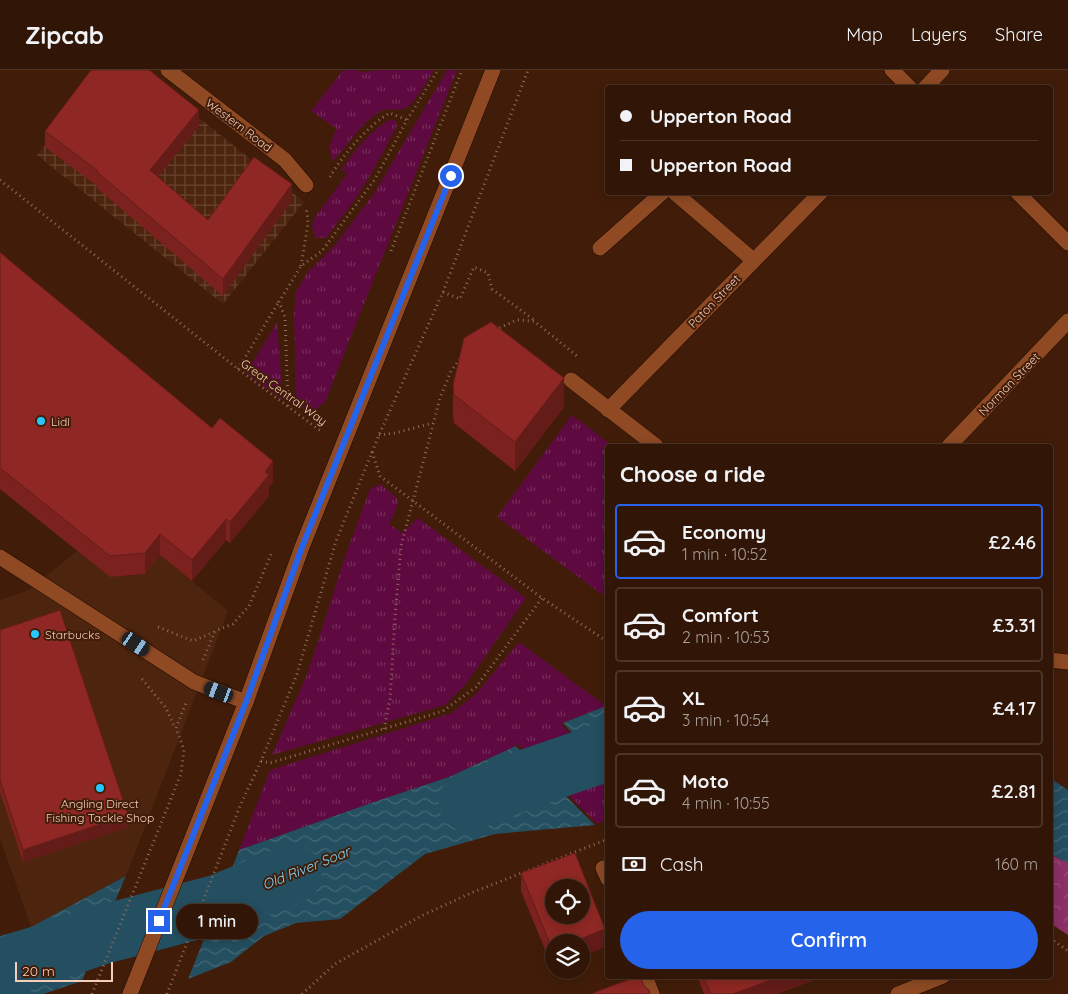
<!DOCTYPE html>
<html lang="en">
<head>
<meta charset="utf-8">
<style>
  :root { --surface:#311607; --page:#391f11; --text:#f1f3f6; --muted:#a89f9b; --line:#4c3528; --accent:#2563eb }
  body { margin:0; font-family:Quicksand,sans-serif; background:var(--page); color:var(--text); height:100vh; display:flex; flex-direction:column; font-size:19px; white-space:nowrap }
  * { box-sizing:border-box; margin:0 }
  p { font-size:16px; color:var(--muted) }
  .icon { flex:none; width:28px; height:28px; fill:none; stroke:currentColor; stroke-width:2; stroke-linecap:round; stroke-linejoin:round }
  .map { position:relative; flex:1; overflow:hidden }
  .side { position:absolute; left:605px; top:374px; width:448px; height:535px; display:flex; flex-direction:column; background:var(--surface); border-radius:5px; box-shadow:0 2px 12px #0003,0 0 0 1px var(--line) }
  .side>* { flex:none }
  .top-card { position:absolute; left:605px; top:15px; width:448px; height:110px; border-radius:5px; box-shadow:0 2px 12px #0003,0 0 0 1px var(--line); display:grid; align-content:center; height:110px; padding:0 15px; background:var(--surface) }
  .tools { position:absolute; left:545px; top:809px; display:grid; gap:10px }
  .tools a { display:grid; place-items:center; width:45px; height:45px; border-radius:50%; background:var(--surface); box-shadow:0 2px 12px #0003,0 0 0 1px var(--line); font-size:25px }
  .scale { position:absolute; left:15px; bottom:12px; width:98px; box-sizing:border-box; padding-left:5px; border:2px solid #f5cdb9; border-top:0; font-size:14px; line-height:18px; white-space:nowrap; color:#f5cdb9; -webkit-text-stroke:4px #411d09; paint-order:stroke }
  .end { position:absolute; width:22px; height:22px; margin:-11px; border:6px solid #2563eb; background:#fff; box-shadow:0 0 0 2px #fff }
  .from { border-radius:50% }
  .bubble { position:absolute; height:35px; border-radius:18px; background:var(--surface); box-shadow:0 2px 12px #0003,0 0 0 1px var(--line); font-size:16px; font-weight:600; line-height:35px; text-align:center }
  .car { position:absolute; width:15px; height:30px; margin:-15px -8px; border-radius:6px; box-shadow:0 0 4px 1px #0007; background:linear-gradient(#222 24%,#8ab4d8 0 40%,#222 0 76%,#8ab4d8 0 86%,#222 0) }
  .top-card b { display:flex; align-items:center; gap:18px; height:48px; font-size:19px }
  .top-card b+b { border-top:1px solid var(--line) }
  .top-card i { width:12px; height:12px; background:var(--text) }
  ul { padding:0; list-style:none }
  li { display:flex; align-items:center; gap:15px; height:75px; margin:0 10px 8px; padding:0 5px; border:2px solid var(--line); border-radius:5px }
  li div { flex:1 }
  li b { display:block; font-size:19px }
  li em { font-style:normal; font-weight:600 }
  li.current { border-color:var(--accent) }
  li>.icon { width:45px; height:45px; stroke-width:1.5 }
  h2 { padding:0 15px; font-size:22px; line-height:60px }
  .pay { display:flex; align-items:center; gap:12px; height:55px; padding:0 15px; font-size:19px }
  .pay p { margin-inline-start:auto }
  .cta { display:flex; gap:10px; margin-top:auto; padding:10px 15px }
  .cta a { flex:1; height:58px; border-radius:30px; background:var(--accent); color:#fff; font-size:20px; font-weight:600; line-height:58px; text-align:center }
  header { display:flex; align-items:center; gap:30px; box-sizing:border-box; height:70px; padding:0 25px; background:var(--surface); border-bottom:1px solid var(--line) }
  header strong { font-size:24px }
  nav { display:flex; gap:28px; margin-inline-start:auto; font-size:18px }
  .map>svg:first-child { display:block }
  .built { fill:#4d240e }
  .industrial { fill:url(#industrial-grid) }
  .grass { fill:url(#grass-tufts) }
  .forest { fill:url(#forest-crowns) }
  .water { fill:url(#water-waves) }
  .pier { fill:#411d09 }
  .lines { fill:none; stroke-linecap:round; stroke-linejoin:round }
  .river { stroke:#244f60; stroke-width:59 }
  .service-casing { stroke:#200a02; stroke-width:16 }
  .minor-casing { stroke:#200a02; stroke-width:16 }
  .tertiary-casing { stroke:#200a02; stroke-width:16 }
  .path { stroke:#916b57; stroke-width:3; stroke-dasharray:1 4; stroke-linecap:butt }
  .service { stroke:#8f4a24; stroke-width:15 }
  .minor { stroke:#8f4a24; stroke-width:15 }
  .tertiary { stroke:#8f4a24; stroke-width:15 }
  .wall { fill:#7b221f }
  .shaded-wall { fill:#641c19 }
  .building { fill:#8f2824; stroke:#641c19; fill-rule:evenodd }
  .route { stroke:#2563eb; stroke-width:6 }
  .poi-dot { fill:#26c9fe; stroke:#411d09; stroke-width:2 }
  .labels { text-anchor:middle; dominant-baseline:central; stroke-width:4; stroke-linejoin:round; paint-order:stroke }
  .street-label { font-size:12px; fill:#f5cdb9; stroke:#411d09 }
  .poi-label { font-size:12px; fill:#f5cdb9; stroke:#411d09; text-anchor:start }
  .water-label { font-size:14px; font-style:italic; fill:#7dd7fc; stroke:#411d09 }
</style>
</head>
<body>
<header>
<strong>Zipcab</strong>
<nav><a>Map</a><a>Layers</a><a>Share</a></nav>
</header>
<div class="map">
<svg width="1068" height="924" viewBox="0 0 1068 924">
  <defs>
    <pattern id="industrial-grid" width="8" height="8" patternUnits="userSpaceOnUse" patternTransform="scale(1.25)"><rect width="8" height="8" fill="#4d240e"/><path d="M0 4h8M4 0v8" fill="none" stroke="#67432f"/></pattern>
    <pattern id="grass-tufts" width="24" height="20" patternUnits="userSpaceOnUse" patternTransform="scale(1.25)"><rect width="24" height="20" fill="#5e0a40"/><path d="M3 7l-1-3M5 7V3M7 7l1-3M15 17l-1-3M17 17v-4M19 17l1-3" fill="none" stroke="#762c5a"/></pattern>
    <pattern id="forest-crowns" width="20" height="18" patternUnits="userSpaceOnUse" patternTransform="scale(1.25)"><rect width="20" height="18" fill="#8c3067"/><path d="M2 6a3 3 0 1 1 6 0M12 15a3 3 0 1 1 6 0" fill="none" stroke="#9d4d7b"/></pattern>
    <pattern id="water-waves" width="16" height="10" patternUnits="userSpaceOnUse" patternTransform="scale(1.25)"><rect width="16" height="10" fill="#244f60"/><path d="M0 5q4-4 8 0t8 0" fill="none" stroke="#446775"/></pattern>
  </defs>
  <rect width="100%" height="100%" fill="#411d09"/>
  <path class="built" d="M 77,481 L 110,507 L 145,504 L 160,485 L 228,541 L 126,806 L 31,857 L 0,768 L 0,530 L 29,520 Z"/>
  <path class="industrial" d="M 106,0 L 139,0 L 304,132 L 223,234 L 37,85 Z"/>
  <g class="grass">
    <path d="M 343,0 L 357,0 L 360,2 L 382,0 L 434,0 C 427,10 414,36 404,39 C 396,41 389,37 381,41 C 364,50 347,76 333,91 C 327,79 330,71 337,59 L 311,41 Z"/>
    <path d="M 447,0 L 457,0 L 325,332 L 310,344 L 296,333 L 294,242 L 296,222 L 307,203 L 336,174 L 375,122 Z"/>
    <path d="M 389,50 L 395,50 L 397,56 L 374,99 L 356,128 L 326,168 L 316,168 L 312,156 L 315,147 L 347,104 L 342,99 C 354,81 370,61 389,50 Z"/>
    <path d="M 277,253 L 283,330 L 246,303 Z"/>
    <path d="M 572,345 L 613,376 L 608,376 L 607,528 L 497,447 Z"/>
    <path d="M 380,414 L 398,429 L 396,440 L 389,454 L 402,463 L 418,448 L 526,528 L 466,614 L 445,635 L 272,685 L 308,602 L 346,484 L 370,419 Z"/>
    <path d="M 519,572 L 606,636 L 563,653 L 607,700 L 607,749 L 595,755 L 516,676 L 449,707 L 371,733 L 239,780 L 270,700 L 452,643 L 476,624 Z"/>
  </g>
  <path class="forest" d="M 1050,784 L 1068,793 L 1068,865 L 1050,853 Z"/>
  <g class="water">
    <path d="M 606,636 L 607,638 L 607,700 L 563,653 Z"/>
    <path d="M 516,676 L 595,755 L 495,764 L 425,784 L 340,849 L 296,853 L 264,866 L 231,892 L 188,909 L 239,780 L 371,733 L 449,707 Z"/>
    <path d="M 1050,708 L 1068,720 L 1068,793 L 1050,784 Z"/>
    <path d="M 126,806 L 82,911 L 43,924 L 0,924 L 0,866 L 31,857 Z"/>
  </g>
  <g class="pier">
    <path d="M 563,653 L 607,700 L 608,702 L 561,654 Z"/>
    <path d="M 518,674 L 596,753 L 597,754 L 595,755 L 516,676 Z"/>
    <path d="M 240,777 L 218,834 L 187,911 L 185,908 L 236,779 Z"/>
    <path d="M 127,803 L 128,807 L 85,912 L 81,914 Z"/>
  </g>
  <g class="lines">
    <g class="river">
      <path d="M 468,732 L 518,712 L 608,681"/>
      <path d="M 0,899 L 101,865 L 218,834 L 292,804"/>
    </g>
    <defs>
      <g id="service">
        <path d="M 674,122 L 753,190"/>
        <path d="M 600,178 L 663,122"/>
        <path d="M 0,487 L 194,612 L 246,632"/>
      </g>
      <g id="minor">
        <path d="M 168,0 L 285,90 L 306,115"/>
        <path d="M 892,0 L 910,18"/>
        <path d="M 925,18 L 942,0"/>
        <path d="M 1017,122 L 1068,173"/>
        <path d="M 571,310 L 656,376"/>
        <path d="M 608,340 L 821,122"/>
        <path d="M 949,376 L 1068,251"/>
        <path d="M 1050,590 L 1068,592"/>
        <path d="M 603,798 L 608,809"/>
        <path d="M 645,906 L 652,924"/>
        <path d="M 898,924 L 943,906"/>
      </g>
      <path id="tertiary" d="M 130,924 L 246,632 L 302,477 L 493,0"/>
    </defs>
    <use href="#service" class="service-casing"/>
    <use href="#minor" class="minor-casing"/>
    <use href="#tertiary" class="tertiary-casing"/>
    <g class="path">
      <path d="M 330,107 C 341,87 370,53 390,43 L 407,50"/>
      <path d="M 0,110 L 238,299 L 322,362"/>
      <path d="M 391,181 L 462,0"/>
      <path d="M 301,196 L 308,154 L 307,141 L 309,139"/>
      <path d="M 443,222 L 460,229 L 474,197 L 488,203 L 492,219 L 534,250"/>
      <path d="M 495,260 L 517,250 L 534,251 L 577,286"/>
      <path d="M 238,299 L 278,233"/>
      <path d="M 288,336 L 285,247 L 279,232 L 301,196 L 322,181 L 375,109 L 407,50 L 438,0"/>
      <path d="M 379,365 L 395,363 L 433,353"/>
      <path d="M 372,382 L 380,406 L 542,528 L 608,572"/>
      <path d="M 158,557 L 193,571 L 214,562"/>
      <path d="M 203,590 L 215,561 L 233,554 L 249,536 L 272,482"/>
      <path d="M 142,609 L 166,638 L 175,658"/>
      <path d="M 384,659 L 390,629 L 395,547 L 401,476 L 440,328 L 451,301 L 460,289"/>
      <path d="M 261,691 L 270,693 L 443,641 L 476,617 L 542,528"/>
      <path d="M 1050,868 L 1068,881"/>
      <path d="M 92,924 L 181,704 L 184,680 L 176,658 L 186,633"/>
      <path d="M 167,924 L 240,736 L 261,691 L 297,604 L 336,471 L 379,365 L 443,222 L 528,0"/>
      <path d="M 302,924 L 335,894 L 421,846 L 471,823 L 608,769"/>
    </g>
    <use href="#service" class="service"/>
    <use href="#minor" class="minor"/>
    <use href="#tertiary" class="tertiary"/>
  </g>
  <g class="wall">
    <path d="M 199,56 L 158,107 L 208,150 L 292,130 L 223,226 L 97,118 L 97,116 L 45,77 L 45,61 Z"/>
    <path d="M 0,182 L 273,412 L 269,417 L 269,426 L 230,473 L 226,470 L 192,511 L 160,485 L 145,504 L 110,507 L 0,419 Z"/>
    <path d="M 453,315 L 564,337 L 515,401 L 454,353 L 453,344 Z"/>
    <path d="M 0,560 L 128,757 L 23,792 L 0,722 Z"/>
    <path d="M 521,803 L 605,877 L 554,872 L 554,899 L 553,899 L 521,821 Z"/>
    <path d="M 697,906 L 812,906 L 812,911 L 777,924 L 704,924 Z"/>
  </g>
  <g class="shaded-wall">
    <path d="M 199,40 L 199,56 L 150,116 L 150,100 Z"/>
    <path d="M 292,114 L 292,130 L 223,226 L 223,209 Z"/>
    <path d="M 564,308 L 564,337 L 515,401 L 515,372 Z"/>
    <path d="M 273,391 L 273,412 L 269,417 L 269,426 L 230,473 L 230,452 Z"/>
    <path d="M 226,449 L 226,470 L 192,511 L 192,490 Z"/>
    <path d="M 160,464 L 160,485 L 145,504 L 145,483 Z"/>
    <path d="M 128,745 L 128,757 L 23,792 L 23,780 Z"/>
    <path d="M 605,859 L 605,877 L 581,887 L 581,872 L 573,872 Z"/>
    <rect x="553" y="881" width="1" height="18"/>
    <path d="M 782,906 L 812,906 L 812,911 L 777,924 L 733,924 Z"/>
  </g>
  <g class="building">
    <path d="M 91,0 L 149,0 L 199,40 L 150,100 L 208,150 L 254,87 L 292,114 L 223,209 L 97,102 L 98,101 L 45,61 Z"/>
    <path d="M 0,182 L 10,191 L 212,358 L 220,348 L 273,391 L 265,402 L 269,405 L 230,452 L 226,449 L 192,490 L 160,464 L 145,483 L 110,486 L 0,398 Z"/>
    <path d="M 491,252 L 564,308 L 515,372 L 454,325 L 453,315 L 464,268 Z"/>
    <path d="M 60,540 L 128,745 L 23,780 L 0,710 L 0,560 Z"/>
    <path d="M 575,783 L 605,859 L 573,872 L 554,872 L 554,881 L 553,881 L 521,803 ZM 554,818 L 581,818 L 581,845 L 554,845 Z"/>
    <path d="M 638,906 L 640,906 L 644,916 L 649,920 L 650,924 L 593,924 L 593,923 Z"/>
    <path d="M 703,906 L 782,906 L 733,924 L 711,924 Z"/>
  </g>
  <g class="lines">
    <path class="route" d="M 159,851 L 246,632 L 302,477 L 451,106"/>
  </g>
  <g class="poi-dot">
    <circle cx="41" cy="351" r="5"/>
    <circle cx="35" cy="564" r="5"/>
    <circle cx="100" cy="718" r="5"/>
  </g>
  <g class="labels">
    <g class="street-label">
      <text transform="translate(239 55) rotate(37)">Western Road</text>
      <text transform="translate(714 231) rotate(-46)">Paton Street</text>
      <text transform="translate(1009 314) rotate(-46)">Norman Street</text>
      <text transform="translate(284 322) rotate(36)">Great Central Way</text>
    </g>
    <g class="poi-label">
      <text x="51" y="351">Lidl</text>
      <text x="45" y="564">Starbucks</text>
      <text x="100" y="733" text-anchor="middle">Angling Direct<tspan x="100" dy="14">Fishing Tackle Shop</tspan></text>
    </g>
    <g class="water-label">
      <text transform="translate(306 798) rotate(-22)">Old River Soar</text>
    </g>
  </g>
</svg>
<div class="tools">
<a><svg class="icon" aria-label="locate" viewBox="0 0 24 24"><circle cx="12" cy="12" r="6"/><path d="M12 2v4M12 18v4M2 12h4M18 12h4"/></svg></a>
<a><svg class="icon" aria-label="layers" viewBox="0 0 24 24"><path d="M12 4l9 5-9 5-9-5zM3 14l9 5 9-5"/></svg></a>
</div>
<div class="scale">20 m</div>
<i class="end from" style="left:451px;top:106px"></i>
<i class="end" style="left:159px;top:851px"></i>
<div class="bubble" style="left:176px;top:834px;width:82px">1 min</div>
<i class="car" style="left:136px;top:574px;rotate:124deg"></i>
<i class="car" style="left:219px;top:622px;rotate:291deg"></i>
<div class="top-card">
<b><i class="from"></i>Upperton Road</b>
<b><i></i>Upperton Road</b>
</div>
<section class="side">
<h2>Choose a ride</h2>
<ul>
<li class="current"><svg class="icon" aria-label="car" viewBox="0 0 24 24"><path d="M5 17H2v-5l4-1 3-4h7l3 4 3 1v5h-3M9 17h6M6 11h13"/><circle cx="7" cy="17" r="2"/><circle cx="17" cy="17" r="2"/></svg><div><b>Economy</b><p>1 min · 10:52</p></div><em>£2.46</em></li>
<li><svg class="icon" aria-label="car" viewBox="0 0 24 24"><path d="M5 17H2v-5l4-1 3-4h7l3 4 3 1v5h-3M9 17h6M6 11h13"/><circle cx="7" cy="17" r="2"/><circle cx="17" cy="17" r="2"/></svg><div><b>Comfort</b><p>2 min · 10:53</p></div><em>£3.31</em></li>
<li><svg class="icon" aria-label="car" viewBox="0 0 24 24"><path d="M5 17H2v-5l4-1 3-4h7l3 4 3 1v5h-3M9 17h6M6 11h13"/><circle cx="7" cy="17" r="2"/><circle cx="17" cy="17" r="2"/></svg><div><b>XL</b><p>3 min · 10:54</p></div><em>£4.17</em></li>
<li><svg class="icon" aria-label="car" viewBox="0 0 24 24"><path d="M5 17H2v-5l4-1 3-4h7l3 4 3 1v5h-3M9 17h6M6 11h13"/><circle cx="7" cy="17" r="2"/><circle cx="17" cy="17" r="2"/></svg><div><b>Moto</b><p>4 min · 10:55</p></div><em>£2.81</em></li>
</ul>
<div class="pay"><svg class="icon" aria-label="cash" viewBox="0 0 24 24"><path d="M3 7h18v10H3z"/><circle cx="12" cy="12" r="2"/></svg>Cash<p>160 m</p></div>
<div class="cta"><a>Confirm</a></div>
</section>
</div>
</body>
</html>
